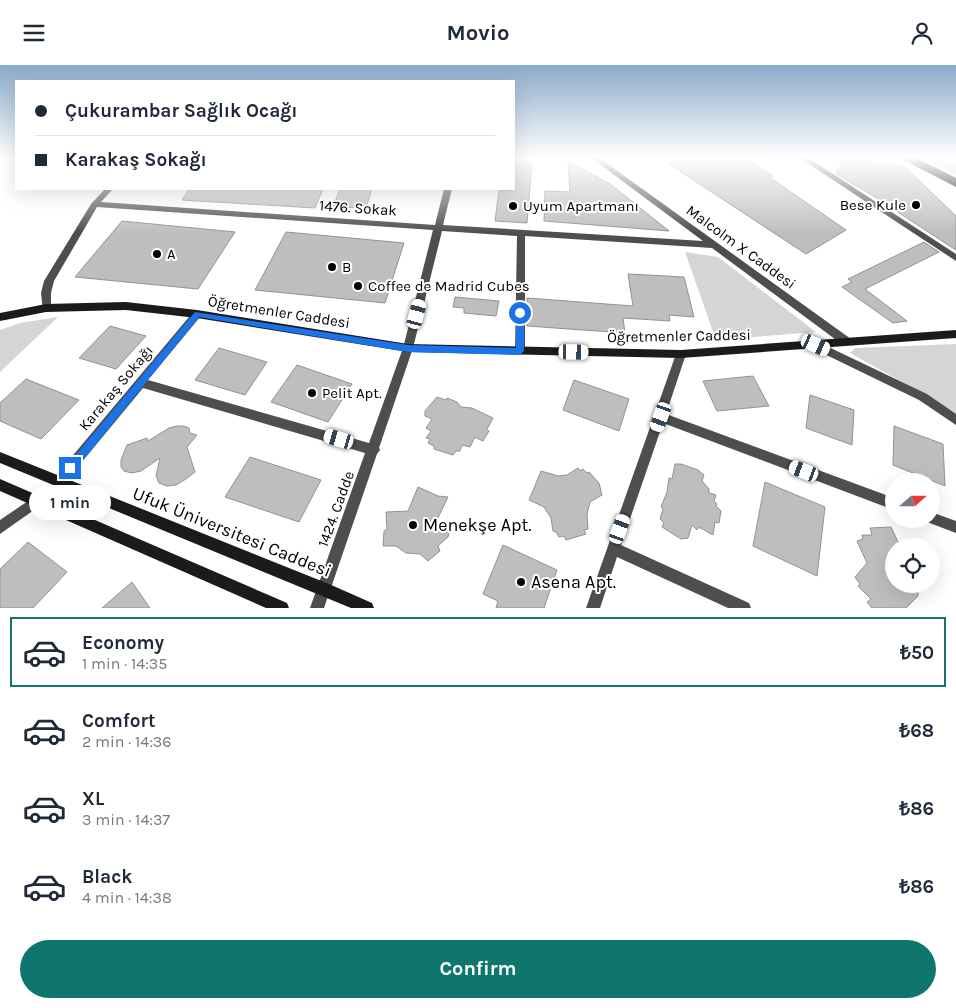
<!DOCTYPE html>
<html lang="en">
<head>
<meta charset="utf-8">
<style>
  :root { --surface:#fff; --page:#f2f2f3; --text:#1f2937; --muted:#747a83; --line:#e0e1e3; --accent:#0f766e }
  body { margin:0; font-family:Karla,sans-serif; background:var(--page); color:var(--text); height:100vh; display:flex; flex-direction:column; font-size:19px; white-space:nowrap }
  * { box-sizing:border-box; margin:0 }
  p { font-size:16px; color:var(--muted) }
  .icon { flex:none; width:28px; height:28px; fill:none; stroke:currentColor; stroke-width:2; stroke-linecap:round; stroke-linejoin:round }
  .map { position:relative; height:543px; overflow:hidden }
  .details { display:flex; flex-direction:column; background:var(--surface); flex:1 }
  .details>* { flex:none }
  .top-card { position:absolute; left:15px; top:15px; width:500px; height:110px; border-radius:0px; box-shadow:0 5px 20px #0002; display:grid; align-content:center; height:110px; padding:0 20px; background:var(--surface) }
  .needle { width:32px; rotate:69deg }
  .buttons { position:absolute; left:885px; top:408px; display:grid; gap:10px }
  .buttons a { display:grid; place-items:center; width:55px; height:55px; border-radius:50%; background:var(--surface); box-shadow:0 5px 20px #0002; font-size:25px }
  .end { position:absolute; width:22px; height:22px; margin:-11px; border:6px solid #1a73e8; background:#fff; box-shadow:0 0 0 2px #fff }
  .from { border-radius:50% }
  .bubble { position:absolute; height:35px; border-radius:18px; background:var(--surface); box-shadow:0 5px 20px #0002; font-size:16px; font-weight:700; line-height:35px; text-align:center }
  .car { position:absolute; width:15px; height:30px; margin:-15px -8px; border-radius:6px; box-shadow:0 0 4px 1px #0007; background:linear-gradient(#fff 24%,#345 0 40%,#fff 0 76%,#345 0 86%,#fff 0) }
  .top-card b { display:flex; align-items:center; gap:18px; height:48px; font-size:19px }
  .top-card b+b { border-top:1px solid var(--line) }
  .top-card i { width:12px; height:12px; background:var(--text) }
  ul { padding:9px 0 0; list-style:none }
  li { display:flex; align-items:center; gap:15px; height:70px; margin:0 10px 8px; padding:0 10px; border:2px solid transparent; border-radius:0px }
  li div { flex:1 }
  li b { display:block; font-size:19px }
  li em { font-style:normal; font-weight:700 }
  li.active { border-color:var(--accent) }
  li>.icon { width:45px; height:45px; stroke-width:1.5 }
  .cta { display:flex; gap:10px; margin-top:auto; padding:10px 20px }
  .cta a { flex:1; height:58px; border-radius:30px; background:var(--accent); color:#fff; font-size:20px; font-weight:700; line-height:58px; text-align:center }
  header { display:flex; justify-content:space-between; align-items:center; height:65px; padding:0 20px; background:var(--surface); font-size:22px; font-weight:700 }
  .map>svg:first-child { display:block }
  .green { fill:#d5d5d5 }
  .building { fill:#bebebe; stroke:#929292 }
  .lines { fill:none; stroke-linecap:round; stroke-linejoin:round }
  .highway-casing { stroke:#dbdbdb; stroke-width:1 }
  .street { fill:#4e4e4e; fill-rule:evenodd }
  .secondary { fill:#1b1b1b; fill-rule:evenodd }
  .highway { fill:#000; fill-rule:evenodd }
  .route { fill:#1a73e8 }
  .poi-dot { fill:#000; stroke:#fff; stroke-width:2 }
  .labels { text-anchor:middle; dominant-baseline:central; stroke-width:4; stroke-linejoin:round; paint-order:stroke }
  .poi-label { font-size:15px; fill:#000; stroke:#fff; text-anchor:start }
  .street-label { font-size:15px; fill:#000; stroke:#fff }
  .near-poi-label { font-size:18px; fill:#000; stroke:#fff; text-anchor:start }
  .near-street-label { font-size:18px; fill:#000; stroke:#fff }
</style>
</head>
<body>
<header><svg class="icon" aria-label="menu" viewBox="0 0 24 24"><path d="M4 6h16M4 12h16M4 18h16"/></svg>Movio<svg class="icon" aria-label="person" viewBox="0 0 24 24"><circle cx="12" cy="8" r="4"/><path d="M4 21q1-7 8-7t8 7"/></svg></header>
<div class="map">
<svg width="956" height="543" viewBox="0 0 956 543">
  <rect width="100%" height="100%" fill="#fff"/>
  <g class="green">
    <path d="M 920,92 L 947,92 L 956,96 L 956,110 Z"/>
    <path d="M 685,187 L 718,192 L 816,267 L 716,275 Z"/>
    <path d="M 58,252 L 0,307 L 0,265 L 20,258 Z"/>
    <path d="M 956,279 L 956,351 L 931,333 L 850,288 L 855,283 Z"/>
  </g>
  <g class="building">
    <path d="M 694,92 L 742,92 L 773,111 L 769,112 L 846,165 L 806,189 L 669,99 Z"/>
    <path d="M 845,92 L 858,92 L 880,100 L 887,98 L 905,102 L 956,151 L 956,185 L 870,129 L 836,109 Z"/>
    <path d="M 568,96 L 610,119 L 669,166 L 544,156 L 545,126 L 570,127 Z"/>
    <path d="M 515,97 L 532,98 L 527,158 L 495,156 L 499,125 L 515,126 Z"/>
    <path d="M 189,124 L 323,124 L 315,143 L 182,135 Z"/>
    <path d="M 340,124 L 372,124 L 366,143 L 333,142 Z"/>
    <path d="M 122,156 L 235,167 L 198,224 L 75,212 Z"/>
    <path d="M 286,167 L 404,178 L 385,238 L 255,225 Z"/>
    <path d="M 924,177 L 939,187 L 865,224 L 907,256 L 893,258 L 842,222 L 852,217 L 848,214 Z"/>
    <path d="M 628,209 L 684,212 L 694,252 L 669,250 L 670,256 L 623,253 L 625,268 L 527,261 L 527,233 L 633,241 Z"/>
    <path d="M 455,232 L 499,236 L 496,251 L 464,248 L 464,243 L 453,242 Z"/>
    <path d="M 110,261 L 146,271 L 116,304 L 79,293 Z"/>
    <path d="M 219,283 L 267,297 L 245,330 L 195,315 Z"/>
    <path d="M 297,300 L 352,319 L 328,357 L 271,337 Z"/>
    <path d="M 753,311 L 769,341 L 717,346 L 703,316 Z"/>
    <path d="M 26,314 L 79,335 L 41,374 L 0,356 L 0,338 Z"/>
    <path d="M 574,315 L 629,334 L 619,366 L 563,345 Z"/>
    <path d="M 810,330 L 854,345 L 852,380 L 806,363 Z"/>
    <path d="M 437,332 L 446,335 L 447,333 L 457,337 L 461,342 L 472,343 L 493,353 L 487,364 L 489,366 L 483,376 L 475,372 L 470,382 L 462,380 L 460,386 L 456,386 L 453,390 L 434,384 L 434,381 L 428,378 L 430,374 L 426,373 L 431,366 L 426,363 L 432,354 L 425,351 L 425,346 Z"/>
    <path d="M 177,361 L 184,361 L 189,363 L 190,368 L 197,370 L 187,382 L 195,407 L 186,414 L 176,420 L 167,421 L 159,418 L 156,411 L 160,393 L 141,406 L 132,408 L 124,406 L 121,402 L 121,395 L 127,380 L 147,373 L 148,376 L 169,363 Z"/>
    <path d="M 894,361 L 943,379 L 945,421 L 893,400 Z"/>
    <path d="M 250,392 L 321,415 L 299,457 L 225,432 Z"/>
    <path d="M 675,399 L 681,399 L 698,405 L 704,410 L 702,416 L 709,424 L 709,428 L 716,430 L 714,436 L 717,439 L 716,441 L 721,446 L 719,458 L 715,457 L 713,470 L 699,462 L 697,465 L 692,460 L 688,473 L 681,474 L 662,462 L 664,458 L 660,454 L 663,444 L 661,442 L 667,427 L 669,413 L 672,414 Z"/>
    <path d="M 578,403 L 580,406 L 583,404 L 587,408 L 589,407 L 599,418 L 602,430 L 590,437 L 587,449 L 588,464 L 584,465 L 586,469 L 566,475 L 564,471 L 559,472 L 556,467 L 553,466 L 551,453 L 544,442 L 529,435 L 541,406 L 558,411 L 567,410 Z"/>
    <path d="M 765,417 L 825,442 L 817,511 L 753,481 Z"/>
    <path d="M 418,422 L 438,431 L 448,432 L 436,457 L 449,469 L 448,472 L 438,481 L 440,486 L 428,496 L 420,489 L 406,488 L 396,481 L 383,481 L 384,466 L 387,464 L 386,447 L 408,446 Z"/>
    <path d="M 891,462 L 900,481 L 894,481 L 894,519 L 918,519 L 918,531 L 906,543 L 872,543 L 867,537 L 871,534 L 858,521 L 860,519 L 855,512 L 867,498 L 857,476 L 863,474 L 862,470 L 872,470 L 870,463 Z"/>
    <path d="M 28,477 L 67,507 L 33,543 L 0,543 L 0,504 Z"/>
    <path d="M 503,480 L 557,505 L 544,543 L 496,543 L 498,536 L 483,529 Z"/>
    <path d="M 132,517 L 150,543 L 102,543 Z"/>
  </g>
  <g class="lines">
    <defs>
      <path id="highway" d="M 901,92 L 914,92 L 956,113 L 956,122 L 902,94 Z"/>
    </defs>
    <use href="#highway" class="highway-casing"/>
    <g class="street">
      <path d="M 590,92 L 598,92 L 851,274 L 852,277 L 851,280 L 843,280 L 712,183 L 525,171 L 525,286 L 524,289 L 516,289 L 515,286 L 517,171 L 442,166 L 413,283 L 379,383 L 380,385 L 377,389 L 324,543 L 310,543 L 365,388 L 143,323 L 62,421 L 58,423 L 54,421 L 52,417 L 54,413 L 194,246 L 200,246 L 202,249 L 200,252 L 148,315 L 369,378 L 403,283 L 433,165 L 97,142 L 54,216 L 51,228 L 51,243 L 46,247 L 43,246 L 41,228 L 44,216 L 91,139 L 105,124 L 113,124 L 101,137 L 435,160 L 444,124 L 452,124 L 443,160 L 703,176 Z"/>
      <path d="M 798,92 L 807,92 L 956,189 L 956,196 Z"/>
      <path d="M 816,276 L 927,329 L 956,349 L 956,360 L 919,335 L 812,283 L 811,280 L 812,277 Z"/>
      <path d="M 681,285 L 685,286 L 686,289 L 666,349 L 894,433 L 894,445 L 663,358 L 621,480 L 749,538 L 751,543 L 728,543 L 617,492 L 600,543 L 586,543 L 676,289 L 677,286 Z"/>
      <path d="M 37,430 L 41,432 L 43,436 L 41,440 L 0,469 L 0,455 Z"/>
      <path d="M 931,447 L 956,456 L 956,468 L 927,457 L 925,454 L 931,454 Z"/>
    </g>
    <g class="secondary">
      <path d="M 126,237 L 197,245 L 408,279 L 681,285 L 956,265 L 956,273 L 681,293 L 408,287 L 197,253 L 126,245 L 46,247 L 0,256 L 0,248 L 46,239 Z"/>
      <path d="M 0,387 L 329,519 L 372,538 L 374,543 L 351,543 L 0,398 Z"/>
      <path d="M 0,414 L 287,538 L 289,543 L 266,543 L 0,426 Z"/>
    </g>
    <use href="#highway" class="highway"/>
  </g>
  <linearGradient id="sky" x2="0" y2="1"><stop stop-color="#89aaca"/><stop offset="0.55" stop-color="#fff"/><stop offset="1" stop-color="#fff" stop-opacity="0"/></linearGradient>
  <rect width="956" height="168" fill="url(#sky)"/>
  <path class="route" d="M 520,245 L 524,248 L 524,286 L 520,290 L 408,287 L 199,252 L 74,406 L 70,408 L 65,403 L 195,247 L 408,280 L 516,283 L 516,248 Z"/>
  <g class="poi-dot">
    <circle cx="916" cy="140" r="5"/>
    <circle cx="513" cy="141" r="5"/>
    <circle cx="157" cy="189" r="5"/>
    <circle cx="332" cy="202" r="5"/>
    <circle cx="358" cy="221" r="5"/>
    <circle cx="312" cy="328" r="5"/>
    <circle cx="413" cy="460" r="5"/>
    <circle cx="521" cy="517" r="5"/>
  </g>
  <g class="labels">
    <g class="poi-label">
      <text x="906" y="140" text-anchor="end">Bese Kule</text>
      <text x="523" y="141">Uyum Apartmanı</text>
      <text x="167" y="189">A</text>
      <text x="342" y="202">B</text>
      <text x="368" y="221">Coffee de Madrid Cubes</text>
      <text x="322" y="328">Pelit Apt.</text>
    </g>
    <g class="street-label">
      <text transform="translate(358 143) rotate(4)">1476. Sokak</text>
      <text transform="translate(741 182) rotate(36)">Malcolm X Caddesi</text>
      <text transform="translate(279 247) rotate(9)">Öğretmenler Caddesi</text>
      <text transform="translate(679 271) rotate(-1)">Öğretmenler Caddesi</text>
      <text transform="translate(116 323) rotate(-50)">Karakaş Sokağı</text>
      <text transform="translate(336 444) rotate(-70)">1424. Cadde</text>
    </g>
    <g class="near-poi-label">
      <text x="423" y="460">Menekşe Apt.</text>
      <text x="531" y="517">Asena Apt.</text>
    </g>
    <g class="near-street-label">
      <text transform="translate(232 467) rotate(22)">Ufuk Üniversitesi Caddesi</text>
    </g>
  </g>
</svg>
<div class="buttons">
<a><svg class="needle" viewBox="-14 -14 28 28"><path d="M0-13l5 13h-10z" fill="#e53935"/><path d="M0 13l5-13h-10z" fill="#747a83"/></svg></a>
<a><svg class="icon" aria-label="locate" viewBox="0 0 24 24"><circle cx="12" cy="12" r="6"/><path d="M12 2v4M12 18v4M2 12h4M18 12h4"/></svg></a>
</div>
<i class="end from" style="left:520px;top:248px"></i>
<i class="end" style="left:70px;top:403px"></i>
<div class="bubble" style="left:29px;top:420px;width:82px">1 min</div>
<i class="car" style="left:417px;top:249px;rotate:15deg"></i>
<i class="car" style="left:816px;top:280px;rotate:114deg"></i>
<i class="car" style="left:574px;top:287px;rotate:91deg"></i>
<i class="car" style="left:661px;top:352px;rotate:200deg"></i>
<i class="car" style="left:339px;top:374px;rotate:286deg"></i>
<i class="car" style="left:804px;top:406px;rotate:291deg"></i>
<i class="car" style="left:620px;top:464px;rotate:20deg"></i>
<div class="top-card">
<b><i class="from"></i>Çukurambar Sağlık Ocağı</b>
<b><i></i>Karakaş Sokağı</b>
</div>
</div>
<section class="details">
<ul>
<li class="active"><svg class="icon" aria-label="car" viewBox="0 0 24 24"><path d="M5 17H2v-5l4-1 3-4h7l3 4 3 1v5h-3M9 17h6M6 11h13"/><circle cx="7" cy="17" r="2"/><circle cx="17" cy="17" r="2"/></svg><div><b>Economy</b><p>1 min · 14:35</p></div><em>₺50</em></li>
<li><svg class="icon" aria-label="car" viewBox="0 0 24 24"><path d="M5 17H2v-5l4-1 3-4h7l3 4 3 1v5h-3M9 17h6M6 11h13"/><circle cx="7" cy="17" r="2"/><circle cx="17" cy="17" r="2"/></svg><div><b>Comfort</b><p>2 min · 14:36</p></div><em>₺68</em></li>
<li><svg class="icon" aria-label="car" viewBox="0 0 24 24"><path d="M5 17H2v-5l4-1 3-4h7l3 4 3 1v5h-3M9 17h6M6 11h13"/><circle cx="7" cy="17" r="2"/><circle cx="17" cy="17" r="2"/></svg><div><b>XL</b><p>3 min · 14:37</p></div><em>₺86</em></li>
<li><svg class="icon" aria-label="car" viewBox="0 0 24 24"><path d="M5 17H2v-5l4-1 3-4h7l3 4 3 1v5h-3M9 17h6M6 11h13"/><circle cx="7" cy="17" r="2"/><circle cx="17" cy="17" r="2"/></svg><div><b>Black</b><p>4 min · 14:38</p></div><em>₺86</em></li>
</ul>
<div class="cta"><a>Confirm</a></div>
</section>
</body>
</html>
